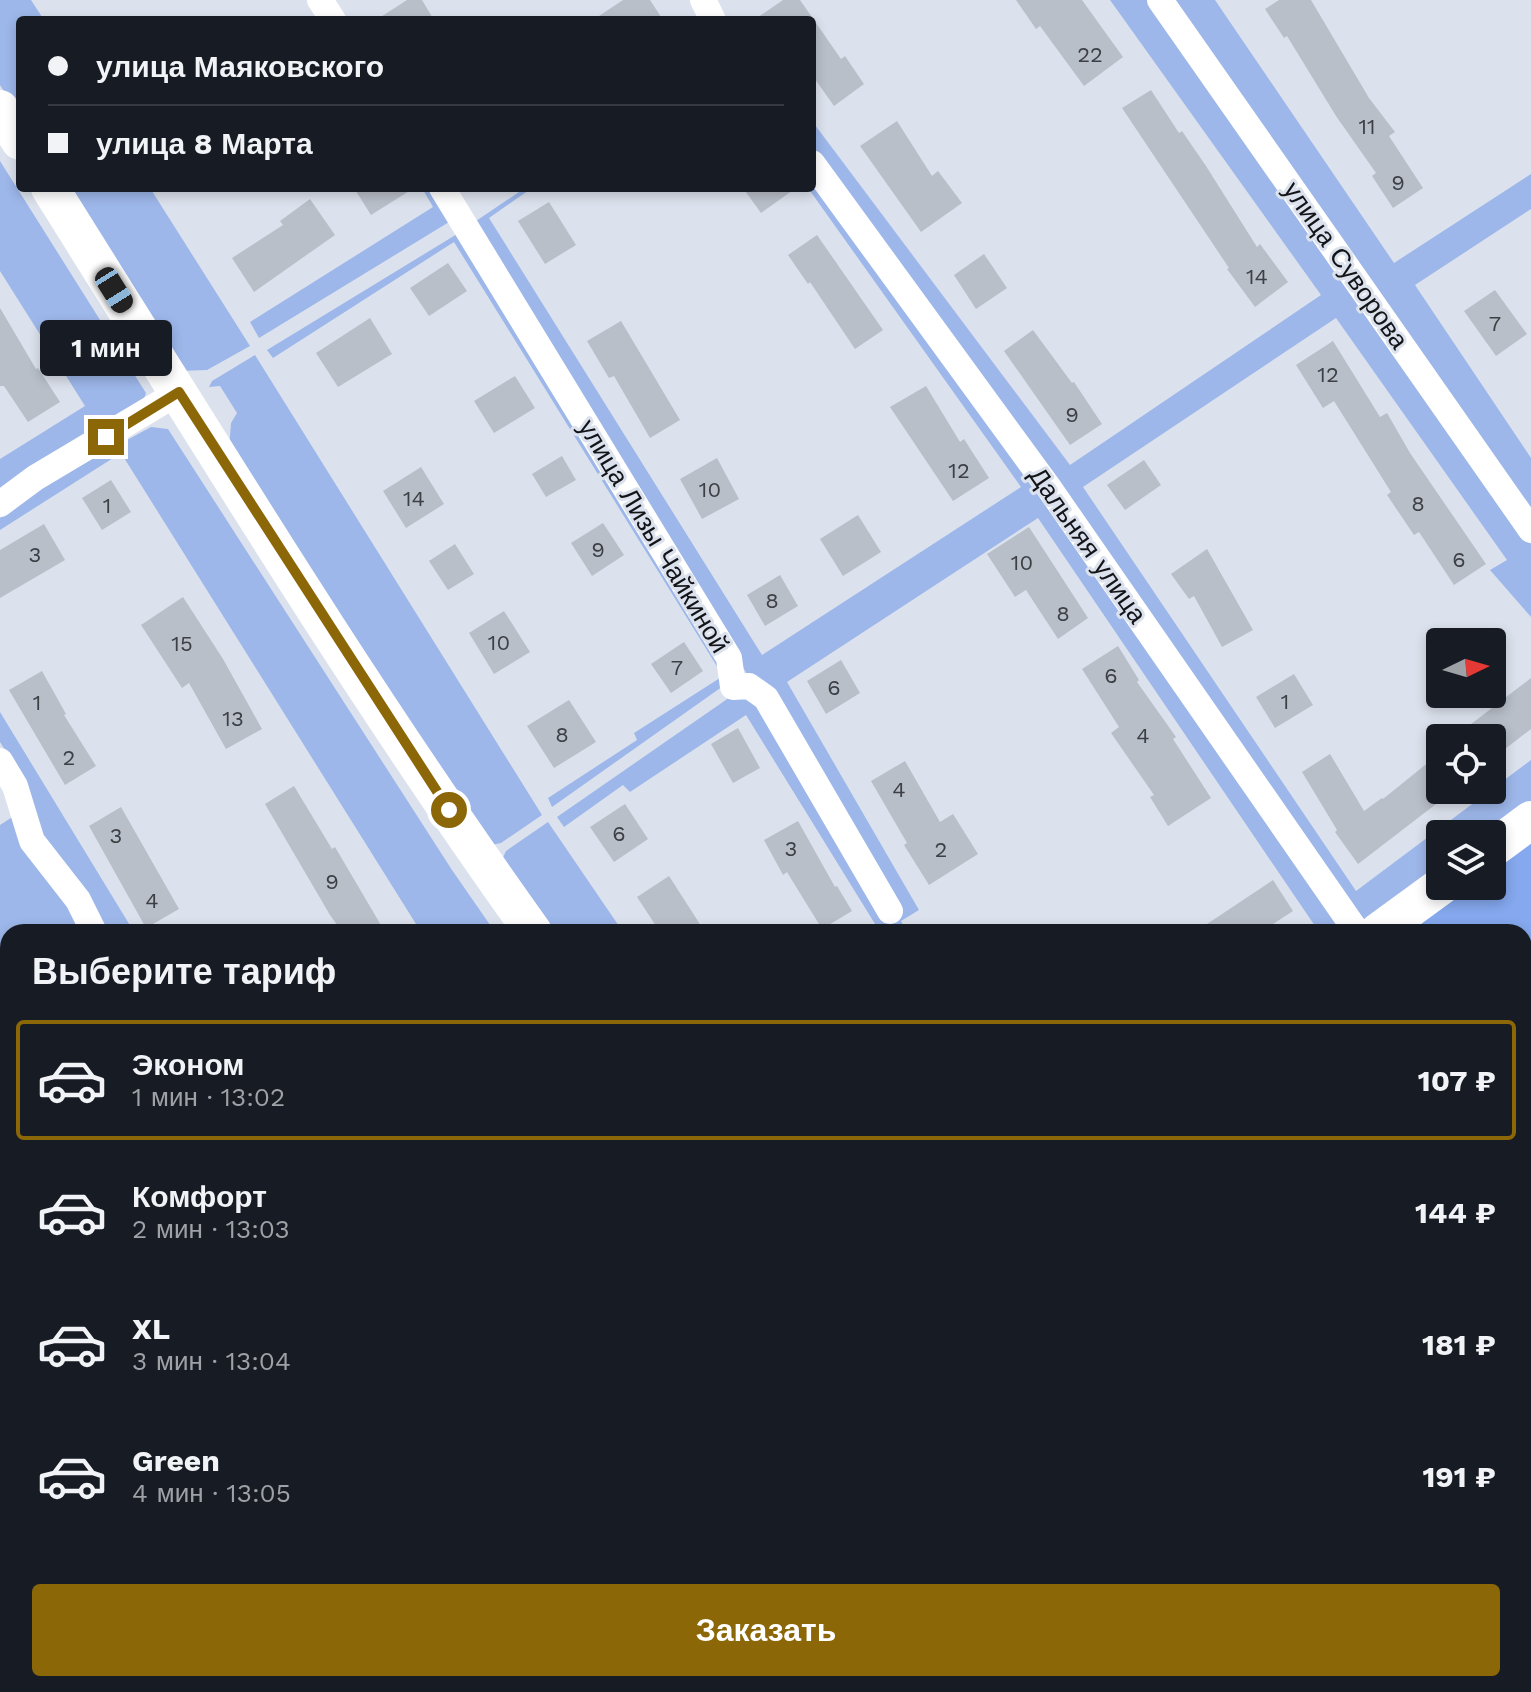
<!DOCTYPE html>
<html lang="ru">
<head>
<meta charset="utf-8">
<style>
  :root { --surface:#171b24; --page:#20242c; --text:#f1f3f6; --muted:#9ea1a6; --line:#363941; --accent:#8c6708 }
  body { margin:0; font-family:"Work Sans",sans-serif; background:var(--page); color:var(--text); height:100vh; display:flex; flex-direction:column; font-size:30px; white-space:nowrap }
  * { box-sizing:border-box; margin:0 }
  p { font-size:26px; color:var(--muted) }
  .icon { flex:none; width:44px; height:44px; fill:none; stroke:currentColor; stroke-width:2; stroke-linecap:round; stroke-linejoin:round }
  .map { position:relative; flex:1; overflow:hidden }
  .details { position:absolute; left:0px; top:924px; width:1532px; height:768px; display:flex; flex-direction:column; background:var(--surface); border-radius:24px 24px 0 0; box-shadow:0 4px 12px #0003 }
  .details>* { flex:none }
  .top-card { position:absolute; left:16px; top:16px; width:800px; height:176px; border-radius:8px; box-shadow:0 4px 12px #0003; display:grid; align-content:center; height:176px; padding:0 32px; background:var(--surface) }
  .needle { width:52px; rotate:85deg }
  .tools { position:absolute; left:1426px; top:628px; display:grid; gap:16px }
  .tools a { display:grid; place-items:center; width:80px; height:80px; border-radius:8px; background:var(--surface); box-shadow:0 4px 12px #0003; font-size:40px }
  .end { position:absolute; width:36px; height:36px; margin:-18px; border:10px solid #8c6708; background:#fff; box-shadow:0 0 0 4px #fff }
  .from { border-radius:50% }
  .bubble { position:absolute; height:56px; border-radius:8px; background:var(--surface); box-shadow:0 4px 12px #0003; font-size:26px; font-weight:700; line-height:56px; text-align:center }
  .car { position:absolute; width:24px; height:48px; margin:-24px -12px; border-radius:10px; box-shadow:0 0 6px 2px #0007; background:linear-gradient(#222 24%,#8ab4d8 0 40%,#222 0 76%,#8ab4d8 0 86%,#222 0) }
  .top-card b { display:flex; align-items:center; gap:28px; height:76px; font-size:30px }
  .top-card b+b { border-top:2px solid var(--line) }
  .top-card i { width:20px; height:20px; background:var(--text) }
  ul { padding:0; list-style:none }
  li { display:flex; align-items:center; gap:24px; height:120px; margin:0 16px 12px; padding:0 16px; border:4px solid transparent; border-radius:8px }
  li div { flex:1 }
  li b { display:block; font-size:30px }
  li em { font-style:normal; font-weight:700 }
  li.current { border-color:var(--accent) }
  li>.icon { width:72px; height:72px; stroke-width:1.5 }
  h2 { padding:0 32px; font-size:36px; line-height:96px }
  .primary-button { display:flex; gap:16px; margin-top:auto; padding:16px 32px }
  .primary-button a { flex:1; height:92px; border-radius:8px; background:var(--accent); color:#fff; font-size:32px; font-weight:700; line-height:92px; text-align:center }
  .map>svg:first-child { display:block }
  .green { fill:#9db7ea }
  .forest { fill:#85a8ee }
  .building { fill:#b9bfc9 }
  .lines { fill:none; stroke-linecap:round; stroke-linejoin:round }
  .minor { stroke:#fff; stroke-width:26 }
  .secondary { stroke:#fff; stroke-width:38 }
  .route { stroke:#8c6708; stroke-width:10 }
  .labels { text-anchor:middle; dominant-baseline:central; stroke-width:6; stroke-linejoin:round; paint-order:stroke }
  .number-label { font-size:22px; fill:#3c3f44 }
  .street-label { font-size:26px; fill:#121418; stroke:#dce2ed }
</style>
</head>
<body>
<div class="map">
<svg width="1531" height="1692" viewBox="0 0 1531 1692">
  <rect width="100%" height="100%" fill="#dce2ed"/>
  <g class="green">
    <path d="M 0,0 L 31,0 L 44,20 L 20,20 L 20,117 L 0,85 Z"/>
    <path d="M 1110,0 L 1150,0 L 1531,544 L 1531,617 L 1490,570 L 1507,560 L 1336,318 L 1083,487 L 1356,891 L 1531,760 L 1531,805 L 1492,834 L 1440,834 L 1440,872 L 1373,921 L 1357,917 L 812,152 L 812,121 L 1070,465 L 1321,295 Z"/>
    <path d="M 1170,0 L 1215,0 L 1394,263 L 1531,174 L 1531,209 L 1415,285 L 1531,458 L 1531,518 Z"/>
    <path d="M 0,161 L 146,393 L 141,407 L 0,492 L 0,459 L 85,406 L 0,271 Z"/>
    <path d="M 812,173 L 1348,932 L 1308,932 L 1315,926 L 1038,518 L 787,682 L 919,910 L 901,921 L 907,932 L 880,932 L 746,715 L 630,792 L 623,785 L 564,827 L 557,817 L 733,695 L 750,679 L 473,223 L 525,188 L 532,188 L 489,218 L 762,655 L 1021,487 L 808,188 L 812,188 Z"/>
    <path d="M 65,188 L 150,188 L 250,346 L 207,370 L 179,371 Z"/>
    <path d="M 422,188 L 434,188 L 454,219 L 259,338 L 250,322 L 433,207 Z"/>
    <path d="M 462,231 L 723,660 L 726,684 L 552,807 L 548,798 L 637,740 L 634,733 L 723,676 L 454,242 L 273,358 L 267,350 Z"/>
    <path d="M 255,355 L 542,815 L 501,843 L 487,846 L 229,449 L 231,423 L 237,413 L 220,386 L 209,387 L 212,381 Z"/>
    <path d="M 151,427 L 168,429 L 452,870 L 495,932 L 421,932 L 121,453 L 0,530 L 0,518 L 37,489 Z"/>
    <path d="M 0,712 L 134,932 L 105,932 L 42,838 L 25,782 L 0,742 Z"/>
    <path d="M 17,814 L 84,932 L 8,932 L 8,1197 L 0,1202 L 0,825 Z"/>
    <path d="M 548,822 L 623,932 L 548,932 L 500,864 L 506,851 Z"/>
    <path d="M 589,1684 L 707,1684 L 701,1692 L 585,1692 Z"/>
  </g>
  <path class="forest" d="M 1531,834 L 1531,950 L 1524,956 L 1524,932 L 1397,932 L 1460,886 L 1492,886 L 1492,863 Z"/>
  <g class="building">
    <path d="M 407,0 L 422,0 L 434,20 L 376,20 Z"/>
    <path d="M 623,0 L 650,0 L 663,20 L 593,20 Z"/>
    <path d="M 783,0 L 800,0 L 841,59 L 845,56 L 864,84 L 834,106 L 812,75 L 812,20 L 754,20 Z"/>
    <path d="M 1016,0 L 1082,0 L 1123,57 L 1084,86 L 1040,26 L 1036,29 Z"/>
    <path d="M 1279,0 L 1311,0 L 1369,98 L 1395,132 L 1389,136 L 1423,188 L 1393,208 L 1372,176 L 1376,173 L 1336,116 L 1287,36 L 1284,38 L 1265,9 Z"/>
    <path d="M 1151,90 L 1179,133 L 1182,131 L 1206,166 L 1257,247 L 1260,244 L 1288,282 L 1255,307 L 1227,269 L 1229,268 L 1122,108 Z"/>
    <path d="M 897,121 L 932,176 L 938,171 L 962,203 L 921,232 L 860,146 Z"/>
    <path d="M 354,188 L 414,188 L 371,215 Z"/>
    <path d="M 743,188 L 796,188 L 761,213 Z"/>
    <path d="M 310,199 L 335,235 L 254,292 L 232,258 L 283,225 L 280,221 Z"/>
    <path d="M 549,202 L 576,245 L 545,264 L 518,221 Z"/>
    <path d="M 817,235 L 883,330 L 855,349 L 810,282 L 808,284 L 788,255 Z"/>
    <path d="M 984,254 L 1007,288 L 976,309 L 954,275 Z"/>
    <path d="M 448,263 L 467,291 L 429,316 L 410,288 Z"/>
    <path d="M 1495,290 L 1527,334 L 1496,356 L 1464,311 Z"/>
    <path d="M 0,308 L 36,369 L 38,368 L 60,402 L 28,422 L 4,386 L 0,386 Z"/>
    <path d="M 370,318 L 392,354 L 338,387 L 316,353 Z"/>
    <path d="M 621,321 L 680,420 L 650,438 L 614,376 L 609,378 L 587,341 Z"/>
    <path d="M 1033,330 L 1072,383 L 1074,382 L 1102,424 L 1070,445 L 1004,351 Z"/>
    <path d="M 1333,341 L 1380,417 L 1387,413 L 1410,453 L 1486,564 L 1454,585 L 1419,532 L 1414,535 L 1387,495 L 1391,492 L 1334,401 L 1323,408 L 1296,365 Z"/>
    <path d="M 515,376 L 535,408 L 494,433 L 474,401 Z"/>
    <path d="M 926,386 L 960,442 L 964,439 L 989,478 L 953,501 L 890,407 Z"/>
    <path d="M 562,456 L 576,480 L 546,497 L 532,474 Z"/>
    <path d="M 717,458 L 739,499 L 702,519 L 680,479 Z"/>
    <path d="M 1144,460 L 1161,485 L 1125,510 L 1107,485 Z"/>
    <path d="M 421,467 L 444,504 L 406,528 L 383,491 Z"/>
    <path d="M 111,480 L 131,512 L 102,530 L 82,498 Z"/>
    <path d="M 858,515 L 881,552 L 843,576 L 820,539 Z"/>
    <path d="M 603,523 L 624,555 L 592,576 L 571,543 Z"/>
    <path d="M 44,524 L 65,560 L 0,598 L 0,550 Z"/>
    <path d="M 1029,527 L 1088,618 L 1058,639 L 1026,590 L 1015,597 L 987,554 Z"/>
    <path d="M 455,544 L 474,574 L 448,590 L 429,561 Z"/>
    <path d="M 1207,549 L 1253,630 L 1222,647 L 1194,596 L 1189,599 L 1171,574 Z"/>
    <path d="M 780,575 L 798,606 L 765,626 L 747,595 Z"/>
    <path d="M 183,597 L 223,659 L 262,729 L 226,749 L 189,683 L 182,688 L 141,625 Z"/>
    <path d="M 504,611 L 530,652 L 494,674 L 469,633 Z"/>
    <path d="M 684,642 L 703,671 L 671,693 L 651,664 Z"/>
    <path d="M 1118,646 L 1139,680 L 1137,682 L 1176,737 L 1173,739 L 1211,798 L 1168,826 L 1150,797 L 1154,795 L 1111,733 L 1119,727 L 1082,669 Z"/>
    <path d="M 841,660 L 860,693 L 826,714 L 807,681 Z"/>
    <path d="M 42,671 L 66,714 L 64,715 L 96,766 L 65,785 L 9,690 Z"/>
    <path d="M 1294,674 L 1313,705 L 1275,728 L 1256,697 Z"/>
    <path d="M 1531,678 L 1531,729 L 1492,759 L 1492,738 L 1453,738 Z"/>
    <path d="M 569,700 L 596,742 L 554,768 L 527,726 Z"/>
    <path d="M 738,728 L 760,768 L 733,783 L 711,744 Z"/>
    <path d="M 1440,753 L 1440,801 L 1358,864 L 1335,832 L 1337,830 L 1302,772 L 1330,754 L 1364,811 L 1382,798 L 1383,799 Z"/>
    <path d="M 905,761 L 940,822 L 953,814 L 978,854 L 929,885 L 904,845 L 907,843 L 871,781 Z"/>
    <path d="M 294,786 L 332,849 L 335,847 L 385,932 L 342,932 L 330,915 L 265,804 Z"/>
    <path d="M 625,804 L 648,839 L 614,862 L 590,827 Z"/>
    <path d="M 121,807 L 179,909 L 146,928 L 89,826 Z"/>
    <path d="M 798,821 L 835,887 L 837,886 L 852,911 L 822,929 L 787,872 L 783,875 L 764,840 Z"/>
    <path d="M 669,876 L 705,932 L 660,932 L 637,897 Z"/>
    <path d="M 1273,880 L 1293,911 L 1261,932 L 1195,932 Z"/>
  </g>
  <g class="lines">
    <g class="minor">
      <path d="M 320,0 L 333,20"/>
      <path d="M 703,0 L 713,20"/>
      <path d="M 1160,0 L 1531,530"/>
      <path d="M 812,163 L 1049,488 L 1357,932"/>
      <path d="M 442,188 L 729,658 L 733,687 L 749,686 L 766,698 L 890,911"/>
      <path d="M 0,504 L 35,478 L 179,392"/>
      <path d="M 0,761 L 15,786 L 32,841 L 78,900 L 94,932"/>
      <path d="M 1524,1182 L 1531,1190"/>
      <path d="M 0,1552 L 8,1547"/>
      <path d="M 0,1604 L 8,1608"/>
      <path d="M 141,1684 L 155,1692"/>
      <path d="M 800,1684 L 811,1692"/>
      <path d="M 1456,1684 L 1465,1692"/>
    </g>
    <g class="secondary">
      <path d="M 0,109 L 20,141"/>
      <path d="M 50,188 C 207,438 361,692 533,932"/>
      <path d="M 1492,849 L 1531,820"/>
      <path d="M 1378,932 L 1441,886"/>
      <path d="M 716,1692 L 722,1684"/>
    </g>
  </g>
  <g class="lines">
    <path class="route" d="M 106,437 L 179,392 L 449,810"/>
  </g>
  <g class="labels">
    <g class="number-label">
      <text x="1090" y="54">22</text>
      <text x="1367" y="126">11</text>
      <text x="1398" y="182">9</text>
      <text x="1257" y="276">14</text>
      <text x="1495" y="323">7</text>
      <text x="1328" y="374">12</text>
      <text x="1072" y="414">9</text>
      <text x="959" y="470">12</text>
      <text x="710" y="489">10</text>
      <text x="414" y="498">14</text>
      <text x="1418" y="503">8</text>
      <text x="107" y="505">1</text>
      <text x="598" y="549">9</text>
      <text x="35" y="554">3</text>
      <text x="1459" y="559">6</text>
      <text x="1022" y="562">10</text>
      <text x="772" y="600">8</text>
      <text x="1063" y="613">8</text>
      <text x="499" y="642">10</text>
      <text x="182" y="643">15</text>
      <text x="677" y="667">7</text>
      <text x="1111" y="675">6</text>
      <text x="834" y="687">6</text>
      <text x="1285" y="701">1</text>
      <text x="37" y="702">1</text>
      <text x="233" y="718">13</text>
      <text x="562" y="734">8</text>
      <text x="1143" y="735">4</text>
      <text x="69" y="757">2</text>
      <text x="899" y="789">4</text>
      <text x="619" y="833">6</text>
      <text x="116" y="835">3</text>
      <text x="791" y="848">3</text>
      <text x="941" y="849">2</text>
      <text x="332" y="881">9</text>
      <text x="152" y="900">4</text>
    </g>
    <g class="street-label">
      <text transform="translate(1346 265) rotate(55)">улица Суворова</text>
      <text transform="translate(654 536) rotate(59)">улица Лизы Чайкиной</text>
      <text transform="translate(1088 545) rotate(55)">Дальняя улица</text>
    </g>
  </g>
</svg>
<div class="tools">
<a><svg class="needle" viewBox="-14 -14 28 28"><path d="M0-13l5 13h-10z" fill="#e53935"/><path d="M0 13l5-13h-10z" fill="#9ea1a6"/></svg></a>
<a><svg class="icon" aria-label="locate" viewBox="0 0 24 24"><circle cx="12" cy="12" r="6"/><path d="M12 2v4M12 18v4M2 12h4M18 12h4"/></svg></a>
<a><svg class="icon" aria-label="layers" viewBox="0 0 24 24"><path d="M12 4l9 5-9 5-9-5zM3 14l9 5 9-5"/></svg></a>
</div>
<i class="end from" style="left:449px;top:810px"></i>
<i class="end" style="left:106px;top:437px"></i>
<div class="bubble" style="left:40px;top:320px;width:132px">1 мин</div>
<i class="car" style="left:114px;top:290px;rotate:148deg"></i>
<div class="top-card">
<b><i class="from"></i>улица Маяковского</b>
<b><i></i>улица 8 Марта</b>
</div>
<section class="details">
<h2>Выберите тариф</h2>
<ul>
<li class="current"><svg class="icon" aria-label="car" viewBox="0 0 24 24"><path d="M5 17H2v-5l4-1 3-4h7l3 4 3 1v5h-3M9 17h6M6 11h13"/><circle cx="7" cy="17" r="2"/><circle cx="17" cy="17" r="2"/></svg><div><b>Эконом</b><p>1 мин · 13:02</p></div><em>107 ₽</em></li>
<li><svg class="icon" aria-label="car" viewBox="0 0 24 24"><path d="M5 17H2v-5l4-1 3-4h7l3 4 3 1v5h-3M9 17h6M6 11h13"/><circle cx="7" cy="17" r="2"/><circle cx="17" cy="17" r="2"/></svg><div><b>Комфорт</b><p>2 мин · 13:03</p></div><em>144 ₽</em></li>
<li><svg class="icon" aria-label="car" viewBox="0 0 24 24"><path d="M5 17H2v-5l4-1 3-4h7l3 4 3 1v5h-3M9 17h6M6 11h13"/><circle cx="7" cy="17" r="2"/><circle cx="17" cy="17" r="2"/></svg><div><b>XL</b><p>3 мин · 13:04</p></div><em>181 ₽</em></li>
<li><svg class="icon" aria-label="car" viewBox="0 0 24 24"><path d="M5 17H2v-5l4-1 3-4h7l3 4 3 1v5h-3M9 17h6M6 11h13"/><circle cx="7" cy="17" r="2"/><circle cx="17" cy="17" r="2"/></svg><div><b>Green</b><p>4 мин · 13:05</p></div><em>191 ₽</em></li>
</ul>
<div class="primary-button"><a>Заказать</a></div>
</section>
</div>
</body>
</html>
